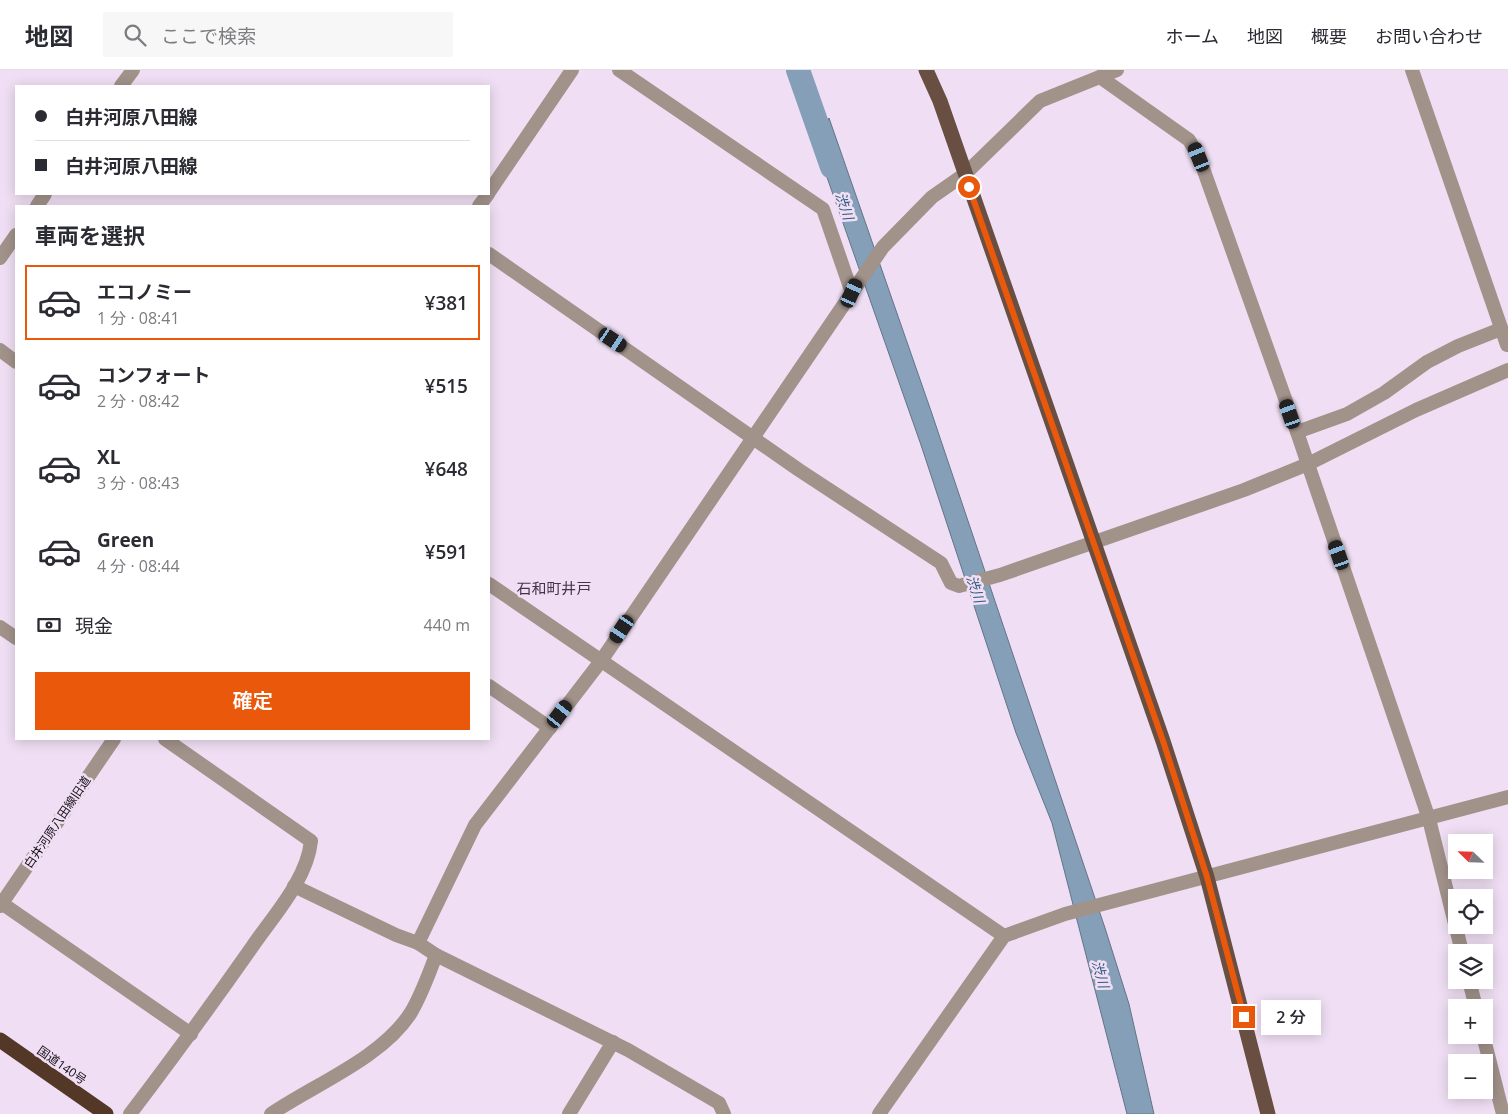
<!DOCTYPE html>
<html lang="ja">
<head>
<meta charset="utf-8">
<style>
  :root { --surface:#fff; --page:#f7f7f7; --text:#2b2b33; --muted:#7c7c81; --line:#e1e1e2; --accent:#ea580c }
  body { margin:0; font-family:"Open Sans","Noto Sans JP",sans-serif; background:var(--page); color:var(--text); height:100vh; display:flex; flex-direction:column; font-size:19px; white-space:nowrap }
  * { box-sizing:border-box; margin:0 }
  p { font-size:16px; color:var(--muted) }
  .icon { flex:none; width:28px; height:28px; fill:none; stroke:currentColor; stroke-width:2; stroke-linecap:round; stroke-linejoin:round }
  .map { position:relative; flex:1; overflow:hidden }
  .side { position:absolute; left:15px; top:135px; width:475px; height:535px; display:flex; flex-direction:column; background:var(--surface); border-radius:0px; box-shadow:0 2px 12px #0003 }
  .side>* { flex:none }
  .guide { position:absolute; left:15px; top:15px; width:475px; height:110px; border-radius:0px; box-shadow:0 2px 12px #0003; display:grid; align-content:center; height:110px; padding:0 20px; background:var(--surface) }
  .needle { width:32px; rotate:293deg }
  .tools { position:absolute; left:1448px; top:764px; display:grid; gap:10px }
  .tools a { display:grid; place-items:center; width:45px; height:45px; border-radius:0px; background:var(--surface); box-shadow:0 2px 12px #0003; font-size:25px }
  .end { position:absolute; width:22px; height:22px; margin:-11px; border:6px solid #ea580c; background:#fff; box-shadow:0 0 0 2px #fff }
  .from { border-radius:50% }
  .bubble { position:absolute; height:35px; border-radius:0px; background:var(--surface); box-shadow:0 2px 12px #0003; font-size:16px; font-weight:600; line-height:35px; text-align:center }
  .car { position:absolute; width:15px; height:30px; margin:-15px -8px; border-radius:6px; box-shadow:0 0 4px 1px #0007; background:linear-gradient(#222 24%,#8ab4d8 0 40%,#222 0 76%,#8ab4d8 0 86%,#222 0) }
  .guide b { display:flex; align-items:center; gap:18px; height:48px; font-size:19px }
  .guide b+b { border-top:1px solid var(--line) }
  .guide i { width:12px; height:12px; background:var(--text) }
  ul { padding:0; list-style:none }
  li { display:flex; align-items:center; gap:15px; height:75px; margin:0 10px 8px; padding:0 10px; border:2px solid transparent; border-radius:0px }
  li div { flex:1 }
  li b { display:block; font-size:19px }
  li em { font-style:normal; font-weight:600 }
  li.current { border-color:var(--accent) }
  li>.icon { width:45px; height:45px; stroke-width:1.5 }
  h2 { padding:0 20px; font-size:22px; line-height:60px }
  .pay { display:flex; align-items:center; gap:12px; height:55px; padding:0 20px; font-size:19px }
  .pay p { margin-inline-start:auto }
  .button { display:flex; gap:10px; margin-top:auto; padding:10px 20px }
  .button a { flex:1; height:58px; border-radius:0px; background:var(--accent); color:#fff; font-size:20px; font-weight:600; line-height:58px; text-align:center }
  header { display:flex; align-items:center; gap:30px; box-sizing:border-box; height:70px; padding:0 25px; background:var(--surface); border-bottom:1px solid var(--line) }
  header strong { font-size:24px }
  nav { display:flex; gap:28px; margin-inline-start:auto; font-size:18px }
  .search { width:350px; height:45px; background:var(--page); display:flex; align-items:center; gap:12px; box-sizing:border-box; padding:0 18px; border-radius:0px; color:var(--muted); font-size:19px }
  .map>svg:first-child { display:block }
  .water { fill:#859fb8; stroke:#637487 }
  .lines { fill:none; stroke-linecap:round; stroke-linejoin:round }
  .river { stroke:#859fb8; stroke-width:24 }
  .minor { stroke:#a1928a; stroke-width:14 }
  .major { stroke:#684f41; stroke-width:15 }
  .highway { stroke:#533727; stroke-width:15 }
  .route { stroke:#ea580c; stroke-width:6 }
  .labels { text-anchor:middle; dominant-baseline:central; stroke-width:5; stroke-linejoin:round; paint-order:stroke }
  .street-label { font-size:12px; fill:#150f16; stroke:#f0dff4 }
  .water-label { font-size:14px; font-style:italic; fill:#2e597d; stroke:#f0dff4 }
  .quarter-label { font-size:15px; fill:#423545; stroke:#f0dff4 }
</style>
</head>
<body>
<header>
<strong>地図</strong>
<div class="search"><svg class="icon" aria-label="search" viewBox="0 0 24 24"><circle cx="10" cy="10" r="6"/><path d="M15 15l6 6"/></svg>ここで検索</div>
<nav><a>ホーム</a><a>地図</a><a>概要</a><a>お問い合わせ</a></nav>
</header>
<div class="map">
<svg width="1508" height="1044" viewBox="0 0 1508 1044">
  <rect width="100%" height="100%" fill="#f0dff4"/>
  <path class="water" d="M 829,48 L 931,341 L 1105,858 L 1129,934 L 1154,1044 L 1127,1044 L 1052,753 L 1016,663 L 921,375 L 816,76 Z"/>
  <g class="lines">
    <path class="river" d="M 798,0 L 832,97"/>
    <g class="minor">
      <path d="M 619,0 L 823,139 L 852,223"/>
      <path d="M 1412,0 L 1507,275"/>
      <path d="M 1100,7 L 1189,70 L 1199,87 L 1297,362 L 1429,749 L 1462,882"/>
      <path d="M 121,16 L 133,0"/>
      <path d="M 489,122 L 572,0"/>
      <path d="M 37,136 L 45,124"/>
      <path d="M 479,136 L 488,124"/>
      <path d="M 489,184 L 799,400 L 941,493 L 951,513 L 959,516 L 1000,505 L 1244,420 L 1308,394 L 1416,340 L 1508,300"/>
      <path d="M 0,188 L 16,165"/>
      <path d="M 0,280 L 16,292"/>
      <path d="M 1297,362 L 1347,344 L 1384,323 L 1427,292 L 1458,276 L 1501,259"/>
      <path d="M 489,514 L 1004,866"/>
      <path d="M 0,557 L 16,568"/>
      <path d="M 489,616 L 550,658"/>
      <path d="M 294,816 L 396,865 L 418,873 L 436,885 L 628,980 L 719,1033 L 724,1044"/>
      <path d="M 0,832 L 191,964"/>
      <path d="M 0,836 L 114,669"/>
      <path d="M 418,873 L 475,755 L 601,591 L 883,177 L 932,127 L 965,104 L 1040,31 L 1117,0"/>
      <path d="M 1469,910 L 1476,938"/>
      <path d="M 1483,965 L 1503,1044"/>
      <path d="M 130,1044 C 172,989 212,934 252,877 C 273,846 307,810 311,771 L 165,669"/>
      <path d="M 271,1044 C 315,1014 380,989 410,944 C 421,926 429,904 436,885"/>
      <path d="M 569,1044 L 613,972"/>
      <path d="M 879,1044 L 1004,866 L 1065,844 L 1508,727"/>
    </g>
    <path class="major" d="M 926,0 L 940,31 L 1163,671 L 1207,807 L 1268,1044"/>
    <path class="highway" d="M 0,970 L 106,1044"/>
  </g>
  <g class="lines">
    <path class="route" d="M 969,117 L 1163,671 L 1207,807 L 1244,947"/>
  </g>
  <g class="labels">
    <g class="street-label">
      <text transform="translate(57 752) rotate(-56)">白井河原八田線旧道</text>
      <text transform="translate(62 995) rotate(35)">国道140号</text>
    </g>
    <g class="water-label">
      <text transform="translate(845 136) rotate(71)">渋川</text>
      <text transform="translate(976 519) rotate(71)">渋川</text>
      <text transform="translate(1101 904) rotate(75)">渋川</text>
    </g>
    <g class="quarter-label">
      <text x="554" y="518">石和町井戸</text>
    </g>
  </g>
</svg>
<div class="tools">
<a><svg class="needle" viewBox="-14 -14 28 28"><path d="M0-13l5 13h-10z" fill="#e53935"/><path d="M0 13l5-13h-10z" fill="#7c7c81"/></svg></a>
<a><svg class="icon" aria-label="locate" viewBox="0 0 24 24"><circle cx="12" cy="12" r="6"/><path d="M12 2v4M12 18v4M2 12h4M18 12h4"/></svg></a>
<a><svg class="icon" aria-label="layers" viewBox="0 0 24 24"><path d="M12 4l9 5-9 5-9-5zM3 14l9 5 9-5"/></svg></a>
<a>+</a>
<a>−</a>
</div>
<i class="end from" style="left:969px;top:117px"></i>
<i class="end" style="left:1244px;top:947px"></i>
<div class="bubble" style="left:1261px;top:930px;width:60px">2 分</div>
<i class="car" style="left:1199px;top:87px;rotate:338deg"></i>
<i class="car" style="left:852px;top:223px;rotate:24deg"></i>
<i class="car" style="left:613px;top:270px;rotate:124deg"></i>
<i class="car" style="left:1290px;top:344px;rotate:341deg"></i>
<i class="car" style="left:1339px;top:485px;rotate:341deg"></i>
<i class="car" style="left:622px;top:559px;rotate:214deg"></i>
<i class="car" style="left:560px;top:644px;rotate:37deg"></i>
<div class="guide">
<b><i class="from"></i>白井河原八田線</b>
<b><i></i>白井河原八田線</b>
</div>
<section class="side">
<h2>車両を選択</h2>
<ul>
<li class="current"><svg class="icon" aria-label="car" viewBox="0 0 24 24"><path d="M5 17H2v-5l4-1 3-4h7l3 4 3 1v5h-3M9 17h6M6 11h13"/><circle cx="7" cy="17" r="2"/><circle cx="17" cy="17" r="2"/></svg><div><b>エコノミー</b><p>1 分 · 08:41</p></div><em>¥381</em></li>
<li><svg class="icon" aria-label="car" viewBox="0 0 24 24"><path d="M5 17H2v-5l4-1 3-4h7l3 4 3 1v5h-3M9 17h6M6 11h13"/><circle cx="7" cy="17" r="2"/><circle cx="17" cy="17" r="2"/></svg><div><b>コンフォート</b><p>2 分 · 08:42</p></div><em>¥515</em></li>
<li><svg class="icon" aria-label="car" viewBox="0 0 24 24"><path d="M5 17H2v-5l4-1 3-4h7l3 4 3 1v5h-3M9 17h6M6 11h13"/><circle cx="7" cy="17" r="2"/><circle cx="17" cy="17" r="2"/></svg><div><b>XL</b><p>3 分 · 08:43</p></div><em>¥648</em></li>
<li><svg class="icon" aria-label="car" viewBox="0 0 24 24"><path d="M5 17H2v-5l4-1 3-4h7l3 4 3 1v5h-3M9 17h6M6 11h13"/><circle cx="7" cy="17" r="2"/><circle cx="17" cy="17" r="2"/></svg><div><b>Green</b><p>4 分 · 08:44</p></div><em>¥591</em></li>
</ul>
<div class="pay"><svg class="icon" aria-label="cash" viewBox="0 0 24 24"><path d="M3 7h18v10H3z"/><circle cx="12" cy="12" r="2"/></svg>現金<p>440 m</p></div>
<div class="button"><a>確定</a></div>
</section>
</div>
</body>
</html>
